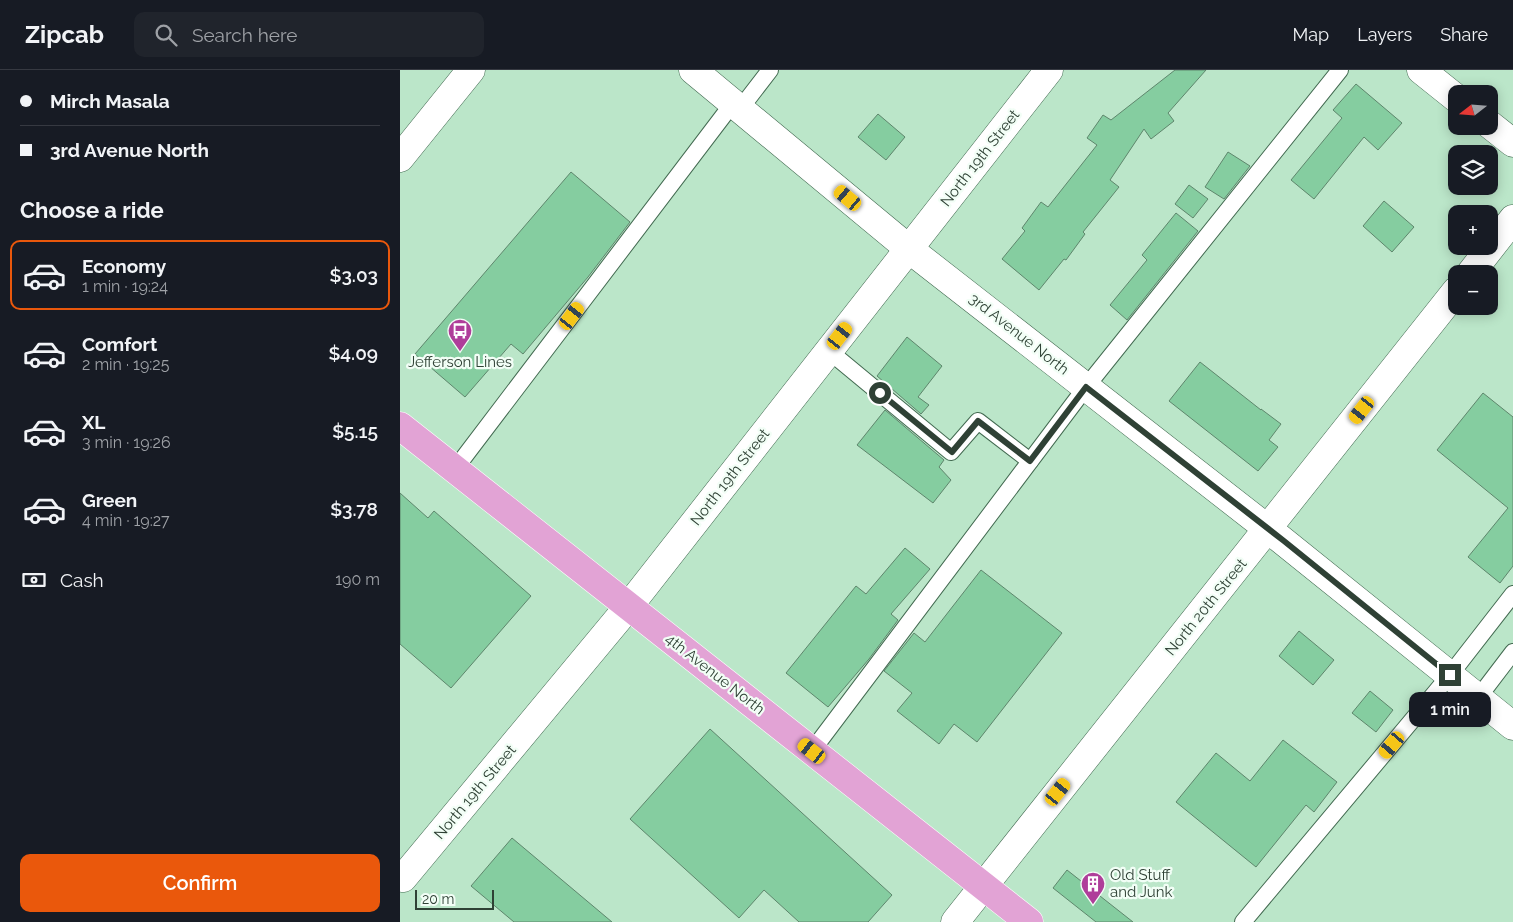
<!DOCTYPE html>
<html lang="en">
<head>
<meta charset="utf-8">
<style>
  :root { --surface:#171b24; --page:#20242c; --text:#f1f3f6; --muted:#9ea1a6; --line:#363941; --accent:#ea580c }
  body { margin:0; font-family:Raleway,sans-serif; background:var(--page); color:var(--text); height:100vh; display:flex; flex-direction:column; font-size:19px; white-space:nowrap }
  * { box-sizing:border-box; margin:0 }
  p { font-size:16px; color:var(--muted) }
  .icon { flex:none; width:28px; height:28px; fill:none; stroke:currentColor; stroke-width:2; stroke-linecap:round; stroke-linejoin:round }
  .map { position:relative; flex:1; overflow:hidden }
  .side { display:flex; flex-direction:column; background:var(--surface); width:400px }
  .side>* { flex:none }
  .guide { display:grid; align-content:center; height:110px; padding:0 20px; background:var(--surface) }
  .needle { width:32px; rotate:253deg }
  .tools { position:absolute; left:1048px; top:15px; display:grid; gap:10px }
  .tools a { display:grid; place-items:center; width:50px; height:50px; border-radius:10px; background:var(--surface); box-shadow:0 2px 12px #0003; font-size:25px }
  .scale { position:absolute; left:15px; bottom:12px; width:79px; box-sizing:border-box; padding-left:5px; border:2px solid #2f4135; border-top:0; font-size:14px; line-height:18px; white-space:nowrap; color:#2f4135; -webkit-text-stroke:4px #f2fef6; paint-order:stroke }
  .end { position:absolute; width:22px; height:22px; margin:-11px; border:6px solid #2f4135; background:#fff; box-shadow:0 0 0 2px #fff }
  .from { border-radius:50% }
  .bubble { position:absolute; height:35px; border-radius:10px; background:var(--surface); box-shadow:0 2px 12px #0003; font-size:16px; font-weight:600; line-height:35px; text-align:center }
  .car { position:absolute; width:15px; height:30px; margin:-15px -8px; border-radius:6px; box-shadow:0 0 4px 1px #0007; background:linear-gradient(#f5c518 24%,#345 0 40%,#f5c518 0 76%,#345 0 86%,#f5c518 0) }
  .guide b { display:flex; align-items:center; gap:18px; height:48px; font-size:19px }
  .guide b+b { border-top:1px solid var(--line) }
  .guide i { width:12px; height:12px; background:var(--text) }
  ul { padding:0; list-style:none }
  li { display:flex; align-items:center; gap:15px; height:70px; margin:0 10px 8px; padding:0 10px; border:2px solid transparent; border-radius:10px }
  li div { flex:1 }
  li b { display:block; font-size:19px }
  li em { font-style:normal; font-weight:600 }
  li.current { border-color:var(--accent) }
  li>.icon { width:45px; height:45px; stroke-width:1.5 }
  h2 { padding:0 20px; font-size:22px; line-height:60px }
  .pay { display:flex; align-items:center; gap:12px; height:55px; padding:0 20px; font-size:19px }
  .pay p { margin-inline-start:auto }
  .cta { display:flex; gap:10px; margin-top:auto; padding:10px 20px }
  .cta a { flex:1; height:58px; border-radius:10px; background:var(--accent); color:#fff; font-size:20px; font-weight:600; line-height:58px; text-align:center }
  header { display:flex; align-items:center; gap:30px; box-sizing:border-box; height:70px; padding:0 25px; background:var(--surface); border-bottom:1px solid var(--line) }
  header strong { font-size:24px }
  nav { display:flex; gap:28px; margin-inline-start:auto; font-size:18px }
  .search { width:350px; height:45px; background:var(--page); display:flex; align-items:center; gap:12px; box-sizing:border-box; padding:0 18px; border-radius:10px; color:var(--muted); font-size:19px }
  main { display:flex; flex:1; min-height:0 }
  .map>svg:first-child { display:block }
  .building { fill:#85cda0; stroke:#5e866c }
  .lines { fill:none; stroke-linecap:round; stroke-linejoin:round }
  .service-casing { stroke:#436a51; stroke-width:18 }
  .minor-casing { stroke:#436a51; stroke-width:29 }
  .primary-casing { stroke:#fff; stroke-width:29 }
  .service { stroke:#fff; stroke-width:16 }
  .minor { stroke:#fff; stroke-width:28 }
  .primary { stroke:#e2a3d5; stroke-width:28 }
  .route { stroke:#2f4135; stroke-width:6 }
  .labels { text-anchor:middle; dominant-baseline:central; stroke-width:4.5; stroke-linejoin:round; paint-order:stroke }
  .street-label { font-size:15px; fill:#2f4135; stroke:#f2fef6 }
  .poi-label { font-size:15px; fill:#2f4135; stroke:#f2fef6 }
</style>
</head>
<body>
<header>
<strong>Zipcab</strong>
<div class="search"><svg class="icon" aria-label="search" viewBox="0 0 24 24"><circle cx="10" cy="10" r="6"/><path d="M15 15l6 6"/></svg>Search here</div>
<nav><a>Map</a><a>Layers</a><a>Share</a></nav>
</header>
<main>
<section class="side">
<div class="guide">
<b><i class="from"></i>Mirch Masala</b>
<b><i></i>3rd Avenue North</b>
</div>
<h2>Choose a ride</h2>
<ul>
<li class="current"><svg class="icon" aria-label="car" viewBox="0 0 24 24"><path d="M5 17H2v-5l4-1 3-4h7l3 4 3 1v5h-3M9 17h6M6 11h13"/><circle cx="7" cy="17" r="2"/><circle cx="17" cy="17" r="2"/></svg><div><b>Economy</b><p>1 min · 19:24</p></div><em>$3.03</em></li>
<li><svg class="icon" aria-label="car" viewBox="0 0 24 24"><path d="M5 17H2v-5l4-1 3-4h7l3 4 3 1v5h-3M9 17h6M6 11h13"/><circle cx="7" cy="17" r="2"/><circle cx="17" cy="17" r="2"/></svg><div><b>Comfort</b><p>2 min · 19:25</p></div><em>$4.09</em></li>
<li><svg class="icon" aria-label="car" viewBox="0 0 24 24"><path d="M5 17H2v-5l4-1 3-4h7l3 4 3 1v5h-3M9 17h6M6 11h13"/><circle cx="7" cy="17" r="2"/><circle cx="17" cy="17" r="2"/></svg><div><b>XL</b><p>3 min · 19:26</p></div><em>$5.15</em></li>
<li><svg class="icon" aria-label="car" viewBox="0 0 24 24"><path d="M5 17H2v-5l4-1 3-4h7l3 4 3 1v5h-3M9 17h6M6 11h13"/><circle cx="7" cy="17" r="2"/><circle cx="17" cy="17" r="2"/></svg><div><b>Green</b><p>4 min · 19:27</p></div><em>$3.78</em></li>
</ul>
<div class="pay"><svg class="icon" aria-label="cash" viewBox="0 0 24 24"><path d="M3 7h18v10H3z"/><circle cx="12" cy="12" r="2"/></svg>Cash<p>190 m</p></div>
<div class="cta"><a>Confirm</a></div>
</section>
<div class="map">
<svg width="1113" height="852" viewBox="0 0 1113 852">
  <rect width="100%" height="100%" fill="#bbe6c9"/>
  <g class="building">
    <path d="M 775,0 L 806,0 L 768,43 L 774,51 L 751,69 L 744,59 L 710,110 L 719,117 L 683,162 L 685,164 L 666,190 L 664,189 L 639,220 L 602,189 L 625,161 L 622,158 L 641,132 L 648,137 L 697,75 L 687,68 L 703,45 L 711,50 Z"/>
    <path d="M 956,14 L 1002,53 L 978,80 L 964,67 L 914,129 L 891,110 L 942,48 L 933,40 Z"/>
    <path d="M 478,44 L 505,67 L 486,90 L 458,67 Z"/>
    <path d="M 828,82 L 850,96 L 824,129 L 805,117 Z"/>
    <path d="M 171,102 L 230,152 L 188,207 L 123,284 L 111,274 L 65,327 L 15,284 Z"/>
    <path d="M 789,115 L 808,129 L 793,148 L 775,134 Z"/>
    <path d="M 984,131 L 1014,157 L 992,182 L 963,156 Z"/>
    <path d="M 776,143 L 798,161 L 727,250 L 710,235 L 747,190 L 742,185 Z"/>
    <path d="M 507,267 L 542,296 L 518,327 L 529,335 L 521,344 L 477,306 Z"/>
    <path d="M 800,292 L 861,340 L 861,339 L 881,354 L 869,370 L 878,377 L 858,401 L 769,331 Z"/>
    <path d="M 1083,323 L 1113,347 L 1113,496 L 1100,513 L 1068,487 L 1108,438 L 1037,380 Z"/>
    <path d="M 485,340 L 544,390 L 539,397 L 551,410 L 533,433 L 457,375 Z"/>
    <path d="M 0,423 L 28,448 L 34,441 L 131,526 L 51,618 L 0,574 Z"/>
    <path d="M 505,478 L 530,499 L 491,544 L 498,550 L 469,589 L 428,637 L 386,603 L 456,516 L 466,524 Z"/>
    <path d="M 581,500 L 662,563 L 577,672 L 554,654 L 539,674 L 497,641 L 512,623 L 484,601 L 514,563 L 525,572 Z"/>
    <path d="M 899,561 L 934,590 L 913,615 L 879,586 Z"/>
    <path d="M 970,621 L 993,640 L 976,662 L 952,643 Z"/>
    <path d="M 310,659 L 492,825 L 468,852 L 399,852 L 364,820 L 339,848 L 230,749 Z"/>
    <path d="M 883,670 L 937,712 L 914,742 L 906,735 L 856,797 L 776,732 L 816,683 L 850,711 Z"/>
    <path d="M 112,768 L 212,852 L 114,852 L 71,816 Z"/>
    <path d="M 667,800 L 733,852 L 696,852 L 653,818 Z"/>
  </g>
  <g class="lines">
    <defs>
      <g id="service">
        <path d="M 340,39 L 370,0"/>
        <path d="M 429,281 L 551,382 L 578,351 L 630,391"/>
        <path d="M 55,399 L 333,33"/>
        <path d="M 1078,628 L 1113,582"/>
        <path d="M 412,681 L 686,317 L 940,0"/>
        <path d="M 843,852 L 1050,605 L 1113,524"/>
      </g>
      <g id="minor">
        <path d="M 293,0 L 509,179 L 868,459 L 1113,656"/>
        <path d="M 1021,0 L 1056,28"/>
        <path d="M 1089,54 L 1113,73"/>
        <path d="M 0,88 L 71,0"/>
        <path d="M 1070,204 L 1113,149"/>
        <path d="M 3,808 L 229,536 L 649,0"/>
        <path d="M 555,852 L 1056,221"/>
      </g>
      <path id="primary" d="M 0,356 L 629,852"/>
    </defs>
    <use href="#service" class="service-casing"/>
    <use href="#minor" class="minor-casing"/>
    <use href="#primary" class="primary-casing"/>
    <use href="#service" class="service"/>
    <use href="#minor" class="minor"/>
    <use href="#primary" class="primary"/>
  </g>
  <g class="lines">
    <path class="route" d="M 480,323 L 552,382 L 578,351 L 630,391 L 686,317 L 884,471 L 1050,605"/>
  </g>
  <defs>
    <symbol id="bus-pin" viewBox="-11 -11 22 30"><path d="M0 17L-7.5 6A9.5 9.5 0 1 1 7.5 6Z" fill="#af3e9a" stroke="#f2fef6"/><path d="M-5-6H5V4H4V6H2V4H-2V6H-4V4H-5ZM-3.5-4V0h7V-4ZM-3.5 1.2v1.5H-2V1.2ZM2 1.2v1.5H3.5V1.2Z" fill="#fff"/></symbol>
    <symbol id="building-pin" viewBox="-11 -11 22 30"><path d="M0 17L-7.5 6A9.5 9.5 0 1 1 7.5 6Z" fill="#af3e9a" stroke="#f2fef6"/><path d="M-4-6H4V6H1V3H-1V6H-4ZM-2.5-4.3h1.7v1.8h-1.7ZM.8-4.3h1.7v1.8H.8ZM-2.5-1h1.7V.8h-1.7ZM.8-1h1.7V.8H.8Z" fill="#fff"/></symbol>
  </defs>
  <g fill-rule="evenodd">
    <use href="#bus-pin" x="46" y="247" width="28" height="38"/>
    <use href="#building-pin" x="679" y="800" width="28" height="38"/>
  </g>
  <g class="labels">
    <g class="street-label">
      <text transform="translate(580 88) rotate(-52)">North 19th Street</text>
      <text transform="translate(619 264) rotate(38)">3rd Avenue North</text>
      <text transform="translate(330 407) rotate(-52)">North 19th Street</text>
      <text transform="translate(806 537) rotate(-51)">North 20th Street</text>
      <text transform="translate(315 604) rotate(38)">4th Avenue North</text>
      <text transform="translate(75 722) rotate(-50)">North 19th Street</text>
    </g>
    <g class="poi-label">
      <text x="60" y="292">Jefferson Lines</text>
      <text x="710" y="805" text-anchor="start">Old Stuff<tspan x="710" dy="17">and Junk</tspan></text>
    </g>
  </g>
</svg>
<div class="tools">
<a><svg class="needle" viewBox="-14 -14 28 28"><path d="M0-13l5 13h-10z" fill="#e53935"/><path d="M0 13l5-13h-10z" fill="#9ea1a6"/></svg></a>
<a><svg class="icon" aria-label="layers" viewBox="0 0 24 24"><path d="M12 4l9 5-9 5-9-5zM3 14l9 5 9-5"/></svg></a>
<a>+</a>
<a>−</a>
</div>
<div class="scale">20 m</div>
<i class="end from" style="left:480px;top:323px"></i>
<i class="end" style="left:1050px;top:605px"></i>
<div class="bubble" style="left:1009px;top:622px;width:82px">1 min</div>
<i class="car" style="left:448px;top:128px;rotate:310deg"></i>
<i class="car" style="left:172px;top:246px;rotate:37deg"></i>
<i class="car" style="left:440px;top:266px;rotate:38deg"></i>
<i class="car" style="left:962px;top:340px;rotate:218deg"></i>
<i class="car" style="left:992px;top:675px;rotate:220deg"></i>
<i class="car" style="left:412px;top:681px;rotate:308deg"></i>
<i class="car" style="left:658px;top:722px;rotate:39deg"></i>
</div>
</main>
</body>
</html>
